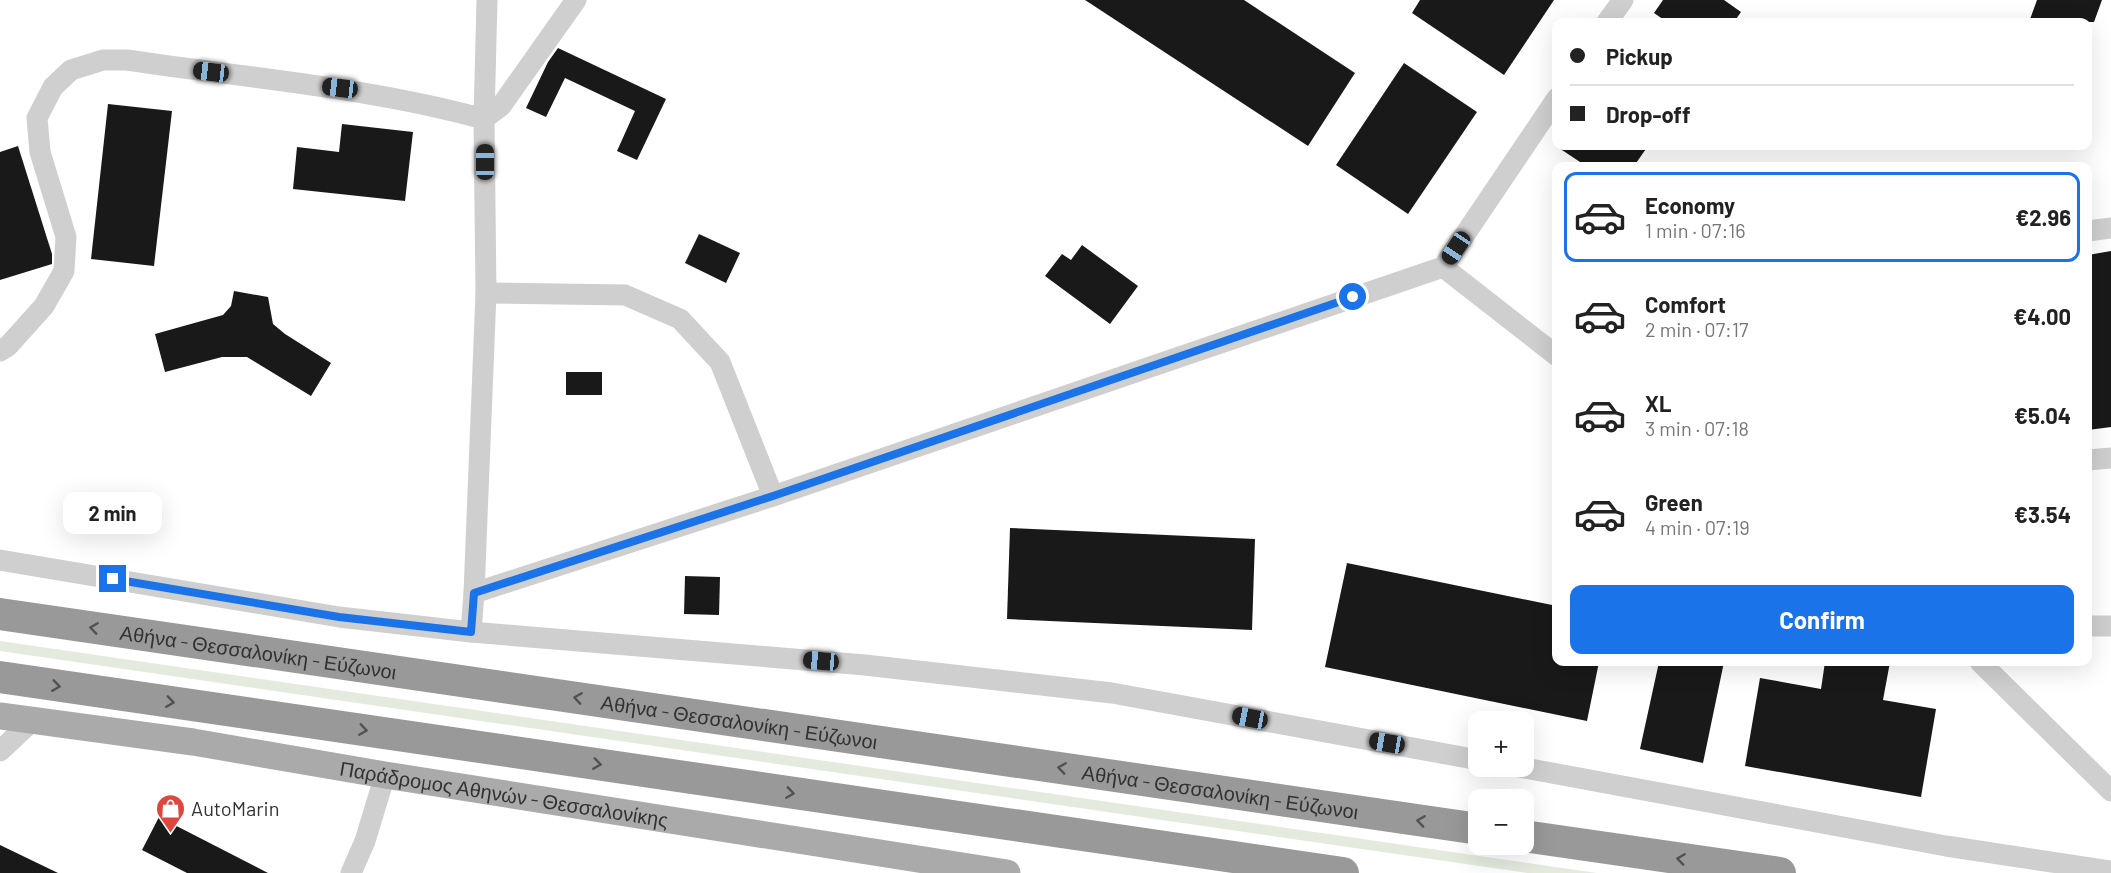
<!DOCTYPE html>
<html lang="en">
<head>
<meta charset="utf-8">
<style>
  :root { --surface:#fff; --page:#f2f2f2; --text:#222; --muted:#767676; --line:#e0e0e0; --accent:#1a73e8 }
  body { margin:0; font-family:Barlow,sans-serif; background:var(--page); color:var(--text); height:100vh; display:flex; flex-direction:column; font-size:22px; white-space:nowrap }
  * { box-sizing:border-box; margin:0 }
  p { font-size:20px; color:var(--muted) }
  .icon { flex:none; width:33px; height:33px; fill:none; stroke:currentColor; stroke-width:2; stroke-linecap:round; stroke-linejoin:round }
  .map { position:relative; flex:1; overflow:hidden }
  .panel { position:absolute; left:1552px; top:162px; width:540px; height:504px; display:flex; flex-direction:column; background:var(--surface); border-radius:12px; box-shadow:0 6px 24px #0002 }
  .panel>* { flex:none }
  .hud { position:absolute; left:1552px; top:18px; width:540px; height:132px; border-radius:12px; box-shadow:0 6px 24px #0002; display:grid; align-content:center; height:132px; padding:0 18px; background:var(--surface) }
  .tools { position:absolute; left:1468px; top:711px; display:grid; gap:12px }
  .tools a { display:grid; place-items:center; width:66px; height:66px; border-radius:12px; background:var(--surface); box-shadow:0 6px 24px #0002; font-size:30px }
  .end { position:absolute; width:27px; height:27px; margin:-14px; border:8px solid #1a73e8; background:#fff; box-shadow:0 0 0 3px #fff }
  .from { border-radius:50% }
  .bubble { position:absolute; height:42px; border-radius:12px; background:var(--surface); box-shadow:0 6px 24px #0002; font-size:20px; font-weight:700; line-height:42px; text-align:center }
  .car { position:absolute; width:18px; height:36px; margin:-18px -9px; border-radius:8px; box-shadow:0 0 4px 2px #0007; background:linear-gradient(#222 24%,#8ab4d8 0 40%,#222 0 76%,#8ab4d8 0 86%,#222 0) }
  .hud b { display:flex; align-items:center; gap:21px; height:57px; font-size:22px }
  .hud b+b { border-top:2px solid var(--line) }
  .hud i { width:15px; height:15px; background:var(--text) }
  ul { padding:10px 0 0; list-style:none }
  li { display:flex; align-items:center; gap:18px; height:90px; margin:0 12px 9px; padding:0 6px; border:3px solid transparent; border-radius:12px }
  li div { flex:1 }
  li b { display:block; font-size:22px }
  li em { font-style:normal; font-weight:700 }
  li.current { border-color:var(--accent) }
  li>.icon { width:54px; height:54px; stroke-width:1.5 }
  .button { display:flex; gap:12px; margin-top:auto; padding:12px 18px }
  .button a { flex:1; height:69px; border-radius:12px; background:var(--accent); color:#fff; font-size:24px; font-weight:700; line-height:69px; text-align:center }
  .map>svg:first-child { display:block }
  .green { fill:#e4ebde }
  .building { fill:#191919 }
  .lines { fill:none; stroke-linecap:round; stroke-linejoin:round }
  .minor { stroke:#cfcfcf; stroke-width:21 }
  .major { stroke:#aaa; stroke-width:27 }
  .highway { stroke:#999; stroke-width:32 }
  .oneway { stroke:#515151 }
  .route { stroke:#1a73e8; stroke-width:8 }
  .labels { text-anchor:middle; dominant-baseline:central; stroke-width:6; stroke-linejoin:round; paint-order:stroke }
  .street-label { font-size:20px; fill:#323232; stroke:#fff }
  .poi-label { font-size:20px; fill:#323232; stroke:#fff; text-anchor:start }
</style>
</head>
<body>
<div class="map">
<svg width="2111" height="873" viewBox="0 0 2111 873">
  <rect width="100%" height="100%" fill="#fff"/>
  <path class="green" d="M 0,641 L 1597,873 L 1527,873 L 0,651 Z"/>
  <g class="building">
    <path d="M 1085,0 L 1244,0 L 1355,73 L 1308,146 Z"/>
    <path d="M 1420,0 L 1554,0 L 1504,75 L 1412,13 Z"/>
    <path d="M 1663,0 L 1724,0 L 1741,12 L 1734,22 L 1667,22 L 1654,13 Z"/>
    <path d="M 2037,0 L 2102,0 L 2094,22 L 2029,22 Z"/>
    <path d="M 558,48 L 666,99 L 637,160 L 617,151 L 635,111 L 565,78 L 546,117 L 526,108 L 548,62 Z"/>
    <path d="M 1404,63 L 1477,112 L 1408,214 L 1336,165 Z"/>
    <path d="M 108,104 L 172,111 L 154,266 L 91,259 Z"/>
    <path d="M 342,124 L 413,132 L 405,201 L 293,189 L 297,147 L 339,152 Z"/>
    <path d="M 18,146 L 52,254 L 52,264 L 0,280 L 0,152 Z"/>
    <path d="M 1556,146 L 1648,146 L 1634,166 L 1586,166 Z"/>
    <path d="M 699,234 L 740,253 L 726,283 L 685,263 Z"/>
    <path d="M 1082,245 L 1138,286 L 1110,324 L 1045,276 L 1062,254 L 1071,260 Z"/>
    <path d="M 2111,251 L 2111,427 L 2088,430 L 2088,255 Z"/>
    <path d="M 234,291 L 268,297 L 273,324 L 285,334 L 331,363 L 311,396 L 247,357 L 222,357 L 165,372 L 155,334 L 223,315 L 231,306 Z"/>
    <rect x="566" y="372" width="36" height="23"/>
    <path d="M 1010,528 L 1255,539 L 1252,630 L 1007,619 Z"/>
    <path d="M 1347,563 L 1557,606 L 1557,662 L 1599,662 L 1587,721 L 1325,667 Z"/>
    <path d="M 685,576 L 720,577 L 719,615 L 684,614 Z"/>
    <path d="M 1659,662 L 1724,662 L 1703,763 L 1640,749 Z"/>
    <path d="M 1825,662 L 1890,662 L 1883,700 L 1936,709 L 1921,797 L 1745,766 L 1760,678 L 1821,689 Z"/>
    <path d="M 159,817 L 268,873 L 187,873 L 142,850 Z"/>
    <path d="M 0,845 L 58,873 L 0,873 Z"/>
  </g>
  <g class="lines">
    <g class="minor">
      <path d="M 1607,22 L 1623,0"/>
      <path d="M 484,119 L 501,106 L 576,0"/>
      <path d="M 2088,231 L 2111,228"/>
      <path d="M 1443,267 L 1557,98"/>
      <path d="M 486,293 L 625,295 L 680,319 L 720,362 L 773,496"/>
      <path d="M 0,351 L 8,346 L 44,306 L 64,271 L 66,237 L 40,152 L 37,118 L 53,87 L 71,70 L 103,60 L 127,60 C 247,78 367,87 484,119"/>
      <path d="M 2088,460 L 2111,458"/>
      <path d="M 0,560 L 339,617 L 471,632 L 474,593 L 486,293 L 484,119 L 487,0"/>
      <path d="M 474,593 L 773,496 L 1443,267 L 1557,356"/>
      <path d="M 2088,626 L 2111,626"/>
      <path d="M 471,632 L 865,665 L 1112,693 L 1479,760"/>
      <path d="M 1980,662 L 2111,791"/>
      <path d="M 0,751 L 33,720"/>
      <path d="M 1514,766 L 1946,846 L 2111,871"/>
      <path d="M 351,873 L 365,841 L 385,775"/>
    </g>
    <path class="major" id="s1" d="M 0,716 L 193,742 L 385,775 L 1007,873"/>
    <g class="highway">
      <path id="s2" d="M 0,614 L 1479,829"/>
      <path d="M 0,677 L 1343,873"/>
      <path d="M 1524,836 L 1780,873"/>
    </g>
  </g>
  <defs><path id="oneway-chevron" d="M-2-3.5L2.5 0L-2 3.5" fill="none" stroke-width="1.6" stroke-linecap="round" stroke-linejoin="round" transform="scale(1.5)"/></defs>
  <g class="oneway">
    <use href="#oneway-chevron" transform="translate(94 628) rotate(-172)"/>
    <use href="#oneway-chevron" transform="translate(56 686) rotate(8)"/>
    <use href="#oneway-chevron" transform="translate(578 698) rotate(-172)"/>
    <use href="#oneway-chevron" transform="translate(170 702) rotate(8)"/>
    <use href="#oneway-chevron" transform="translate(363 730) rotate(8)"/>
    <use href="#oneway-chevron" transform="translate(597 764) rotate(8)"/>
    <use href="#oneway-chevron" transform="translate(1062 768) rotate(-172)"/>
    <use href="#oneway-chevron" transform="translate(790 793) rotate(8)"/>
    <use href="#oneway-chevron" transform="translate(1421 821) rotate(-172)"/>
    <use href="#oneway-chevron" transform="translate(1681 859) rotate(-172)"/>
  </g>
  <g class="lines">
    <path class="route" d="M 113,579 L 339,617 L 471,632 L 474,593 L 773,496 L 1353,297"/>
  </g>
  <defs>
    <symbol id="shop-pin" viewBox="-11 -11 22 30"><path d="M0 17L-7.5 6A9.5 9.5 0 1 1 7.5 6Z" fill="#dd4740" stroke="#fff"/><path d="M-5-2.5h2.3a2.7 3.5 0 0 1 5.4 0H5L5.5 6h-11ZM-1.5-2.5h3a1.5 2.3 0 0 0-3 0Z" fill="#fff"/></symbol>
  </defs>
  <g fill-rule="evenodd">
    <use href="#shop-pin" x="154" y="792" width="33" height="45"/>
  </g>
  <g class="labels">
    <g class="street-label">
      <text stroke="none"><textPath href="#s2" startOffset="261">Αθήνα - Θεσσαλονίκη - Εύζωνοι</textPath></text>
      <text stroke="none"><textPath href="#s2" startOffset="747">Αθήνα - Θεσσαλονίκη - Εύζωνοι</textPath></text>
      <text stroke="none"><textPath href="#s2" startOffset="1233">Αθήνα - Θεσσαλονίκη - Εύζωνοι</textPath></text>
      <text stroke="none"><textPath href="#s1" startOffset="510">Παράδρομος Αθηνών - Θεσσαλονίκης</textPath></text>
    </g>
    <g class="poi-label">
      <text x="191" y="808">AutoMarin</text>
    </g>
  </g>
</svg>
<div class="tools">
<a>+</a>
<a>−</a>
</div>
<i class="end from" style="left:1353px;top:297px"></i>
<i class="end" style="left:113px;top:579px"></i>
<div class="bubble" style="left:63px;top:492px;width:99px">2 min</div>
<i class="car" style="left:211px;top:72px;rotate:277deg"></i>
<i class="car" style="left:340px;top:88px;rotate:277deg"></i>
<i class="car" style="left:485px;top:162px;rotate:0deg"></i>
<i class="car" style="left:1456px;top:248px;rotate:214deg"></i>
<i class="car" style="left:821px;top:661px;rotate:275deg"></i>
<i class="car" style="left:1250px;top:718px;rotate:281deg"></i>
<i class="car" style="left:1387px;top:743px;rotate:280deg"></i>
<div class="hud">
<b><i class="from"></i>Pickup</b>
<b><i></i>Drop-off</b>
</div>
<section class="panel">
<ul>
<li class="current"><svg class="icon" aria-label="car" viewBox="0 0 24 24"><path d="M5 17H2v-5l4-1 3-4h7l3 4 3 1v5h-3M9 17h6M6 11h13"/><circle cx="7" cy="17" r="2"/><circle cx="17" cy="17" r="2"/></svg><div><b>Economy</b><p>1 min · 07:16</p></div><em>€2.96</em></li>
<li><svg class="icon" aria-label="car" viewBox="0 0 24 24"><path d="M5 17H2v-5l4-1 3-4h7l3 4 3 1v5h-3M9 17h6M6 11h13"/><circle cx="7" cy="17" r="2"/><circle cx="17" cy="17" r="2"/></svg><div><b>Comfort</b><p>2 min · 07:17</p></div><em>€4.00</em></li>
<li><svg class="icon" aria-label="car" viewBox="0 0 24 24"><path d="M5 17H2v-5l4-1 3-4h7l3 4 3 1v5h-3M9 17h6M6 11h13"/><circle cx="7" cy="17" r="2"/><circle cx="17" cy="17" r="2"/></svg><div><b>XL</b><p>3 min · 07:18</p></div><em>€5.04</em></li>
<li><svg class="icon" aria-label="car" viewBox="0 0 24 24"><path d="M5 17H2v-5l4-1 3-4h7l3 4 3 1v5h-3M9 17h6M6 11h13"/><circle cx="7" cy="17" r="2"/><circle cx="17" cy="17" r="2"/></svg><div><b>Green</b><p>4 min · 07:19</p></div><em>€3.54</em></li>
</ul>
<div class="button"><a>Confirm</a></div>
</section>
</div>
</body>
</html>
